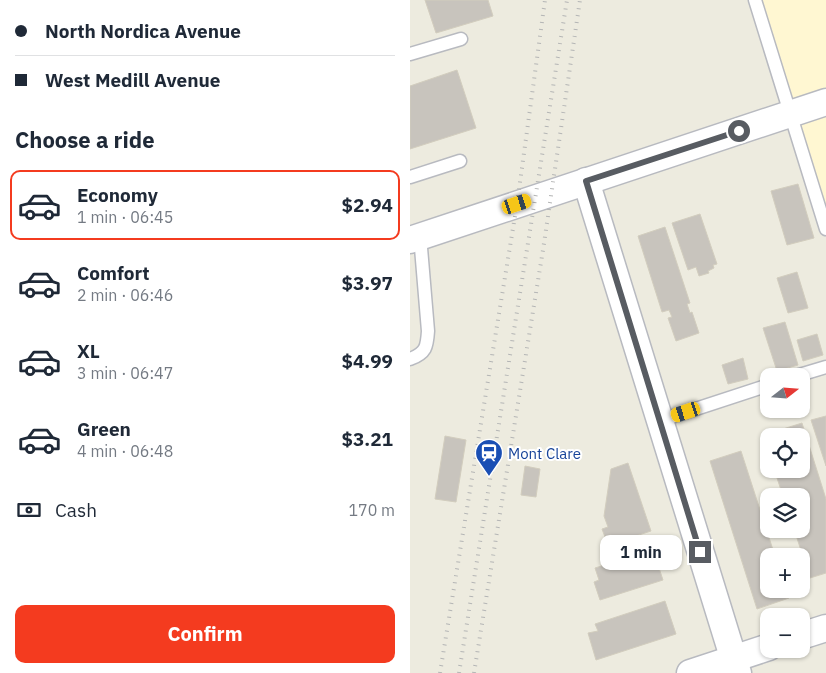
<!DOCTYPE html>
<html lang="en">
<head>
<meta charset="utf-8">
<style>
  :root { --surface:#fff; --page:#f6f6f7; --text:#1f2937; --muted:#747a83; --line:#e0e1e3; --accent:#f43b1f }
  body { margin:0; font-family:"IBM Plex Sans",sans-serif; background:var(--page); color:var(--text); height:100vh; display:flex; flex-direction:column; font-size:19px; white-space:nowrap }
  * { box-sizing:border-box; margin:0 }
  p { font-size:16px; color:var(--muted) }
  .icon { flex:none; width:28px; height:28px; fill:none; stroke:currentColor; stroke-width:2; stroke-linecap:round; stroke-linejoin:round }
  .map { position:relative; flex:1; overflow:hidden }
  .panel { display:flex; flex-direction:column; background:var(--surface); width:410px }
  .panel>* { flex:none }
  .banner { display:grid; align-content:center; height:110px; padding:0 15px; background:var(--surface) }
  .needle { width:32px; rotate:73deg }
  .tools { position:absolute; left:350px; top:368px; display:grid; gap:10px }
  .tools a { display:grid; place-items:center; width:50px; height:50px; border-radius:10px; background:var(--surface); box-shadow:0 1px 4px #0004; font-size:25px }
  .end { position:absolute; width:22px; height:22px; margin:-11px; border:6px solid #585c62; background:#fff; box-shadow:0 0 0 2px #fff }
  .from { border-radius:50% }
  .bubble { position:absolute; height:35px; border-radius:10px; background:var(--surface); box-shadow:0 1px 4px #0004; font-size:16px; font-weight:700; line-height:35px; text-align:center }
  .car { position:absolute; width:15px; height:30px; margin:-15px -8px; border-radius:6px; box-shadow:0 0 4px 1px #0007; background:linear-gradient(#f5c518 24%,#345 0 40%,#f5c518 0 76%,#345 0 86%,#f5c518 0) }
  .banner b { display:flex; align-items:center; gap:18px; height:48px; font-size:19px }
  .banner b+b { border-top:1px solid var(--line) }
  .banner i { width:12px; height:12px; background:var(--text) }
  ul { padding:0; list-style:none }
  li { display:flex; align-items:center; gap:15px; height:70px; margin:0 10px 8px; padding:0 5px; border:2px solid transparent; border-radius:10px }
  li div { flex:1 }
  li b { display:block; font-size:19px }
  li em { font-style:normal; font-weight:700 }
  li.selected { border-color:var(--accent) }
  li>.icon { width:45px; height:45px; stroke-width:1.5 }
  h2 { padding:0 15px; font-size:22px; line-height:60px }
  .pay { display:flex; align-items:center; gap:12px; height:55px; padding:0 15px; font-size:19px }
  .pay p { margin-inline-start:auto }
  .button { display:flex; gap:10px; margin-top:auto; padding:10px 15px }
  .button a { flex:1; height:58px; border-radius:10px; background:var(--accent); color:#fff; font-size:20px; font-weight:700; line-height:58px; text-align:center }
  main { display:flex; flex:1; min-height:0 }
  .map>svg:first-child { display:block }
  .commercial { fill:#fff7d2 }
  .building { fill:#c8c4bd; stroke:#d2cdbe }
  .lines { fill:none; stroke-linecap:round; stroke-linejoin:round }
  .lane-casing { stroke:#b8bac0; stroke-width:15 }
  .street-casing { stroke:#b8bac0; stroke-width:29 }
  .lane { stroke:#fff; stroke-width:12 }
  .street { stroke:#fff; stroke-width:26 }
  .rail { stroke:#b4b5b5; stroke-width:4; stroke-dasharray:1 6; stroke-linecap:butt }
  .route { stroke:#585c62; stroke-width:6 }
  .labels { text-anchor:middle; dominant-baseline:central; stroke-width:4; stroke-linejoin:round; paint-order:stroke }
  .transit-label { font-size:15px; fill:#164399; stroke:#fff; text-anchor:start }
</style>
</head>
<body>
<main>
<section class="panel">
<div class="banner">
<b><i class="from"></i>North Nordica Avenue</b>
<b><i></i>West Medill Avenue</b>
</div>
<h2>Choose a ride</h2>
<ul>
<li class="selected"><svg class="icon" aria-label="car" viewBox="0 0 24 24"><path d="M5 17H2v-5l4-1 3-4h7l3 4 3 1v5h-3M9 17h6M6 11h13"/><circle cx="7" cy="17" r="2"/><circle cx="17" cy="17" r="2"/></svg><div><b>Economy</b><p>1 min · 06:45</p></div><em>$2.94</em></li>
<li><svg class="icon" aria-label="car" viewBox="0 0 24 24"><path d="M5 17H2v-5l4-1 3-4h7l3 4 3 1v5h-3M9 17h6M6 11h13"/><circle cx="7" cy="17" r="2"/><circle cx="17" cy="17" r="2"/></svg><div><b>Comfort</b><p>2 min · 06:46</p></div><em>$3.97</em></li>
<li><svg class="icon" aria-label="car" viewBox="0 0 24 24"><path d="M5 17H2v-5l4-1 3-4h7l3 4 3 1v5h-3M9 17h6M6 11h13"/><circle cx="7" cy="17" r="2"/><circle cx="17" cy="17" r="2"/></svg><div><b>XL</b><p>3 min · 06:47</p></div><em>$4.99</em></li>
<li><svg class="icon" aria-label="car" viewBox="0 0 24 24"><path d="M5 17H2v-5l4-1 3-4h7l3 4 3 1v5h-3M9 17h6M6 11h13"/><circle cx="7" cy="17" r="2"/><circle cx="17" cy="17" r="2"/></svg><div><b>Green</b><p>4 min · 06:48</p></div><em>$3.21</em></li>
</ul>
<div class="pay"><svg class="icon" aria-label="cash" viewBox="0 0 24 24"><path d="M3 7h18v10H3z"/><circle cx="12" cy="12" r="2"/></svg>Cash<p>170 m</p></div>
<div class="button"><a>Confirm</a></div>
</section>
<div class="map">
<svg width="416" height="673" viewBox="0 0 416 673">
  <rect width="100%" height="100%" fill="#edebdf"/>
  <path class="commercial" d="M 343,0 L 416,0 L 416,233 Z"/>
  <g class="building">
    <path d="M 15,0 L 78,0 L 83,16 L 26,33 Z"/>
    <path d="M 47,70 L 66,128 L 0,149 L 0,86 Z"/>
    <path d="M 388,184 L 404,238 L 377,245 L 361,191 Z"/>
    <path d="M 290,214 L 307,264 L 303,265 L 304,268 L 298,271 L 299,273 L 289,276 L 286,267 L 278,270 L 262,223 Z"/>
    <path d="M 255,227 L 280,303 L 277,304 L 280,313 L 282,312 L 289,333 L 266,341 L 258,318 L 262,317 L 259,310 L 252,312 L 228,236 Z"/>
    <path d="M 387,272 L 398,308 L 378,313 L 367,278 Z"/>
    <path d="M 375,322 L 388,365 L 367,371 L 353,328 Z"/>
    <path d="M 407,334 L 413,355 L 393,361 L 387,340 Z"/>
    <path d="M 333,358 L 338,379 L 318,384 L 312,365 Z"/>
    <path d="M 416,416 L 416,466 L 401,420 Z"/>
    <path d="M 392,423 L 416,499 L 416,573 L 400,578 L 384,529 L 391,529 L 391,496 L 373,496 L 364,469 L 391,469 L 391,436 L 359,436 L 359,451 L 354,435 Z"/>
    <path d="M 35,436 L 56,440 L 46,502 L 25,499 Z"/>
    <path d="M 331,451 L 365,556 L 359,556 L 359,589 L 376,589 L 379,598 L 347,609 L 300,461 Z"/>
    <path d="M 218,463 L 241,531 L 204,543 L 201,535 L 195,537 L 192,529 L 198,527 L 194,516 L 201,469 Z"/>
    <path d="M 115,466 L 130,469 L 126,497 L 111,495 Z"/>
    <path d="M 243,550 L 253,580 L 190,600 L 184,582 L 189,580 L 185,568 Z"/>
    <path d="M 255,601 L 266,634 L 186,660 L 178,633 L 188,631 L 185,624 Z"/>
  </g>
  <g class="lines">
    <defs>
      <g id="lane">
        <path d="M 345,0 L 416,229"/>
        <path d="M 0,54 L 51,39"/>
        <path d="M 0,177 L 50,161"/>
        <path d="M 0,359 C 16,353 17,347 18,331 L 10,236"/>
        <path d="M 386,376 L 416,367"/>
        <path d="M 249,421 L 359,385"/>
      </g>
      <g id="street">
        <path d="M 176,181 L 328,673"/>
        <path d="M 0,240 L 416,102"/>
        <path d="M 391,636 L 416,628"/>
        <path d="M 280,673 L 359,647"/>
      </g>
    </defs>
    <use href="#lane" class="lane-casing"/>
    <use href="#street" class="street-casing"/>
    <use href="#lane" class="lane"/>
    <use href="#street" class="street"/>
    <g class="rail">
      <path d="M 30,673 L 107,204 L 135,0"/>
      <path d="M 49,673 L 157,0"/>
      <path d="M 64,673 L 133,250 L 170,0"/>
    </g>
  </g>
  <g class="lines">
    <path class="route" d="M 290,552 L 176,181 L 329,131"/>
  </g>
  <defs>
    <symbol id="station-pin" viewBox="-11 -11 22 30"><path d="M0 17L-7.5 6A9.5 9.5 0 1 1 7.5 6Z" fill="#1a4fb4" stroke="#fff"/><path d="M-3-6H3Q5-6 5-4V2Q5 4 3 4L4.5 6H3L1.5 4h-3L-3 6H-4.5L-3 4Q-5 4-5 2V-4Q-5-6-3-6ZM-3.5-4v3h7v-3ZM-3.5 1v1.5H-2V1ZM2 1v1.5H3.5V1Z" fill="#fff"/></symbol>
  </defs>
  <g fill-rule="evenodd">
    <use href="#station-pin" x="63" y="437" width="32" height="43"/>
  </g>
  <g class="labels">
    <g class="transit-label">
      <text x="98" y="453">Mont Clare</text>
    </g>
  </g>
</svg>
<div class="tools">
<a><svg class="needle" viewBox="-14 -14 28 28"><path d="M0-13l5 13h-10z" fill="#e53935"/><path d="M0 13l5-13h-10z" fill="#747a83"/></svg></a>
<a><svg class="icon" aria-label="locate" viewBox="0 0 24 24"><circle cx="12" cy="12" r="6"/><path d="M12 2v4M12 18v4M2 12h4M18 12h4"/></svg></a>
<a><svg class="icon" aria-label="layers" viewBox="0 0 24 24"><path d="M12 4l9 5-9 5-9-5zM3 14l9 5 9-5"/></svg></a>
<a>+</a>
<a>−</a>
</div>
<i class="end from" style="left:329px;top:131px"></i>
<i class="end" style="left:290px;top:552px"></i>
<div class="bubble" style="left:190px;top:535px;width:82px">1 min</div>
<i class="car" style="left:107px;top:204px;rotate:72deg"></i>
<i class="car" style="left:276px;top:412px;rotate:252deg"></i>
</div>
</main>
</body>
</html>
